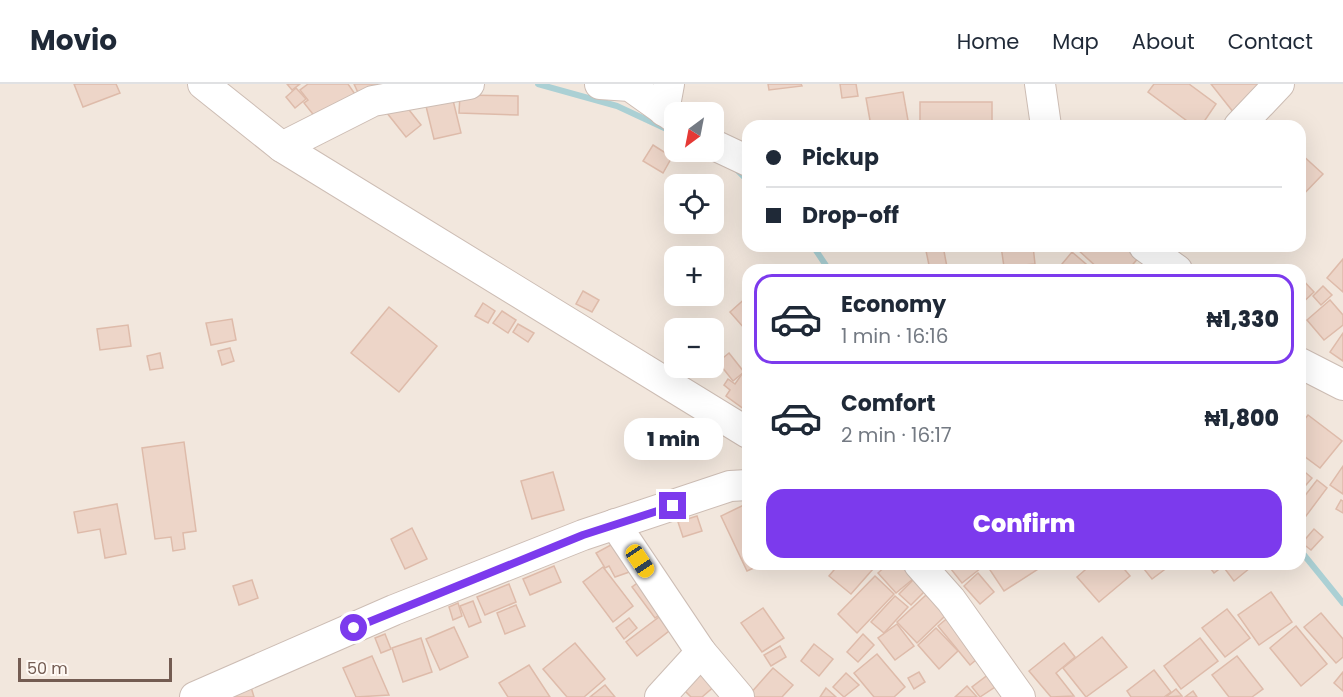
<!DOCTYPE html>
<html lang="en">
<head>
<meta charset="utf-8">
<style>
  :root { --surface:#fff; --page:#f6f6f7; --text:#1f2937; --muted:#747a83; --line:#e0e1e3; --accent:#7c3aed }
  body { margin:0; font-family:Poppins,sans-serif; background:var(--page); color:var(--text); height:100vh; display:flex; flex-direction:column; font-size:22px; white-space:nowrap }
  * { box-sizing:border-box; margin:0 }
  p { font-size:20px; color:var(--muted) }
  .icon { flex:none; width:33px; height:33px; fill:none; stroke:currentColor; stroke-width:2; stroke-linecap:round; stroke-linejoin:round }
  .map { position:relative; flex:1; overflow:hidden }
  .panel { position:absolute; left:742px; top:180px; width:564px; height:306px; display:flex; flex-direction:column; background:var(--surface); border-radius:18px; box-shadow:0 6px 24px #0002 }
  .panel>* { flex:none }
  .banner { position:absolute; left:742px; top:36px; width:564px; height:132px; border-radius:18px; box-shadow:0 6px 24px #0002; display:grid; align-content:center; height:132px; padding:0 24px; background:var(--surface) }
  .needle { width:39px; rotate:212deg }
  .tools { position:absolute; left:664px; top:18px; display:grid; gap:12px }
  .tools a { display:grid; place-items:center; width:60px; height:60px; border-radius:12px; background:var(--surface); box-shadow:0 6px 24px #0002; font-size:30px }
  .scale { position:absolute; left:18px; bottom:15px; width:154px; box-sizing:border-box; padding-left:6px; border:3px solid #745c52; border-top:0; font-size:16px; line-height:21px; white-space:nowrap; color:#745c52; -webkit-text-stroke:4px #fef9f4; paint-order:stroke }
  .end { position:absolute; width:27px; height:27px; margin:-14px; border:8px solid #7c3aed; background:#fff; box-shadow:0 0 0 3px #fff }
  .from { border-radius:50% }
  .bubble { position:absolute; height:42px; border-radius:18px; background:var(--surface); box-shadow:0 6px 24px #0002; font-size:20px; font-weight:800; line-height:42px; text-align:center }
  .car { position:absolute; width:18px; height:36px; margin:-18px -9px; border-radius:8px; box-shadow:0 0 4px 2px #0007; background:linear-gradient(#f5c518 24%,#345 0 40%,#f5c518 0 76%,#345 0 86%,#f5c518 0) }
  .banner b { display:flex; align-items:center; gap:21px; height:57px; font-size:22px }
  .banner b+b { border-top:2px solid var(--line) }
  .banner i { width:15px; height:15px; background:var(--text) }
  ul { padding:10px 0 0; list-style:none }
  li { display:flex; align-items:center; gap:18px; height:90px; margin:0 12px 9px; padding:0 12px; border:3px solid transparent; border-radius:18px }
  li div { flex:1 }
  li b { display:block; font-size:22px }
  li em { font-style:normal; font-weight:800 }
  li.current { border-color:var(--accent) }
  li>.icon { width:54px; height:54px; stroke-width:1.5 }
  .action { display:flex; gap:12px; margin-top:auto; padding:12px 24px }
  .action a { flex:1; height:69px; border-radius:18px; background:var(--accent); color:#fff; font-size:24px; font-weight:800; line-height:69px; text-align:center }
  header { display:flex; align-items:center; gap:36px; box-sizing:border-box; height:84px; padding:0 30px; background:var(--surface); border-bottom:2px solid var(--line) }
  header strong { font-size:28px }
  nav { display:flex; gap:33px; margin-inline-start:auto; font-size:21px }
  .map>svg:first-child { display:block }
  .residential { fill:#f2e7dd; fill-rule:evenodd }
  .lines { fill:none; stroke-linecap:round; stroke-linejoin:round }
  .stream { stroke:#abd0d4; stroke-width:6 }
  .building { fill:#edd5c8; stroke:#debbaa; stroke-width:1.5 }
  .minor-casing { stroke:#cdbdb4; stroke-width:32 }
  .minor { stroke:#fff; stroke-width:30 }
  .route { stroke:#7c3aed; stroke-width:8 }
</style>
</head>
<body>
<header>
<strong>Movio</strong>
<nav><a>Home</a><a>Map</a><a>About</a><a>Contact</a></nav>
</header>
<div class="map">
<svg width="1343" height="613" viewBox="0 0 1343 613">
  <rect width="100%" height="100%" fill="#fbf5ee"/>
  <path class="residential" d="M 0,0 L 1343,0 L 1343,613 L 0,613 ZM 675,28 L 714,28 L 714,68 L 675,68 ZM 748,42 L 1300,42 L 1300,162 L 748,162 ZM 675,100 L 714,100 L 714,140 L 675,140 ZM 675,172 L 714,172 L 714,212 L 675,212 ZM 748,186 L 1300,186 L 1300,480 L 748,480 ZM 675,244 L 714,244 L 714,284 L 675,284 Z"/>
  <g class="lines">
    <g class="stream">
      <path d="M 538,0 L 617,22 L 675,49"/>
      <path d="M 737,86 L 748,97"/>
      <path d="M 813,162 L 829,186"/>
      <path d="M 1300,466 L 1343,519"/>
    </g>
  </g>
  <g class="building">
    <path d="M 74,0 L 116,0 L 120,9 L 83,23 Z"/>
    <path d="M 287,0 L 300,0 L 292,6 Z"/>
    <path d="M 308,0 L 348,0 L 357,13 L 320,39 L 304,19 L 308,16 L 300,6 Z"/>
    <path d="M 354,0 L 392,0 L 361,15 Z"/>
    <path d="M 768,0 L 801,0 L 802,2 L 769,6 Z"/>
    <path d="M 840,0 L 856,0 L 858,12 L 842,14 Z"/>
    <path d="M 1154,0 L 1189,0 L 1216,20 L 1201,42 L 1194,42 L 1148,8 Z"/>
    <path d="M 1211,0 L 1260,0 L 1234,29 Z"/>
    <path d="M 296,4 L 306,15 L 295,24 L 286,13 Z"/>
    <path d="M 903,8 L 909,42 L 871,42 L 866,14 Z"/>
    <path d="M 460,11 L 518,12 L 518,31 L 459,29 Z"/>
    <path d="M 452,12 L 461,49 L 434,55 L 425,18 Z"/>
    <path d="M 402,17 L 421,41 L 406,53 L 387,29 Z"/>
    <rect x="920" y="18" width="72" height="24"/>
    <rect x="1011" y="39" width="12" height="3"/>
    <path d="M 653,61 L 672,73 L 663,89 L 643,77 Z"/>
    <path d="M 1300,69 L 1323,90 L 1300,114 Z"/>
    <path d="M 925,162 L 943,162 L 947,183 L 930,186 Z"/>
    <path d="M 1001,162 L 1033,162 L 1035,180 L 1004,183 Z"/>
    <path d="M 1080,162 L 1129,162 L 1140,172 L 1128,186 L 1100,186 L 1077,165 Z"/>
    <path d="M 1072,168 L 1093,186 L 1057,186 Z"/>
    <path d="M 1343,175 L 1343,208 L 1327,194 Z"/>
    <path d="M 1300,193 L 1314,208 L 1300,221 Z"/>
    <path d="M 1323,202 L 1332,211 L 1321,221 L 1313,212 Z"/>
    <path d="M 583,207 L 599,216 L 592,228 L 576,220 Z"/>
    <path d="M 748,212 L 748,240 L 744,244 L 730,228 Z"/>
    <path d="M 1330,216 L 1343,231 L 1343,241 L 1324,256 L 1307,236 Z"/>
    <path d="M 483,219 L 495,227 L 488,239 L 475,232 Z"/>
    <path d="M 389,223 L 437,262 L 399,308 L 351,269 Z"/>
    <path d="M 502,227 L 516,236 L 508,249 L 493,239 Z"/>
    <path d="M 232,235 L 236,256 L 211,261 L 206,239 Z"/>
    <path d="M 518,240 L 534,249 L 528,258 L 513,248 Z"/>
    <path d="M 128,241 L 131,262 L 100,266 L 97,245 Z"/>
    <path d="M 1343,249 L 1343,277 L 1330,268 Z"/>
    <path d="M 230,264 L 234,277 L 222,281 L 218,267 Z"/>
    <path d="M 160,269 L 163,284 L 150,286 L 147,272 Z"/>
    <path d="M 729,269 L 744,288 L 733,297 L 718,278 Z"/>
    <path d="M 742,290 L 748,295 L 748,328 L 726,312 L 730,306 L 724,301 L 728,295 L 735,300 Z"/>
    <path d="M 1308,331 L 1342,357 L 1320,384 L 1300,369 L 1300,341 Z"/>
    <path d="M 184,358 L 196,447 L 183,449 L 185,465 L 173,467 L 171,453 L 155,455 L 142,364 Z"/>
    <path d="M 1343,382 L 1343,410 L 1330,401 Z"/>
    <path d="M 1300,384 L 1312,394 L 1300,408 Z"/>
    <path d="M 553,388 L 564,426 L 532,435 L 521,397 Z"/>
    <path d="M 1317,396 L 1327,404 L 1306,432 L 1300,428 L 1300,418 Z"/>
    <path d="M 1341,416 L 1343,417 L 1343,429 L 1336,425 Z"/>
    <path d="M 748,419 L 748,480 L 763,480 L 747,487 L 721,432 Z"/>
    <path d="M 117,420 L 126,470 L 105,474 L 100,445 L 78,449 L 74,428 Z"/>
    <path d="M 697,432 L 702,447 L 683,453 L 678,438 Z"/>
    <path d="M 412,444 L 427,475 L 405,485 L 391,455 Z"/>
    <path d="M 1314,445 L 1323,453 L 1311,466 L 1302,459 Z"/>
    <path d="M 618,457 L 635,486 L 615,493 L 609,482 L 605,484 L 596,469 Z"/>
    <path d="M 839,480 L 867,480 L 873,485 L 851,510 L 829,492 Z"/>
    <path d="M 888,480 L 900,480 L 913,495 L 896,509 L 878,489 Z"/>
    <path d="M 947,480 L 986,480 L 962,499 Z"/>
    <path d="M 993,480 L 1046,480 L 1004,507 L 988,483 Z"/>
    <path d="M 1092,480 L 1120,480 L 1130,492 L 1099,518 L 1077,493 Z"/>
    <path d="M 1140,480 L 1172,480 L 1152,495 Z"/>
    <path d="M 1207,480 L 1226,480 L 1214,489 Z"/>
    <path d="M 1230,480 L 1246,480 L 1250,484 L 1234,497 L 1225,485 Z"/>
    <path d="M 554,482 L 561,498 L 530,511 L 523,495 Z"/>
    <path d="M 603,483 L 633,522 L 613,538 L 583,498 Z"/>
    <path d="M 978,489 L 994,508 L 980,520 L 964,502 Z"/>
    <path d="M 875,492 L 894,510 L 857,549 L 838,530 Z"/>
    <path d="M 643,495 L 666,526 L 655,534 L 632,503 Z"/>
    <path d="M 914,495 L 926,506 L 911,521 L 899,510 Z"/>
    <path d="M 252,496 L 258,514 L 239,521 L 233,502 Z"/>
    <path d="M 509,500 L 516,518 L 485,531 L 477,513 Z"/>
    <path d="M 1271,508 L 1292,538 L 1259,561 L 1238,531 Z"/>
    <path d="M 926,511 L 946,531 L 917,559 L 897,538 Z"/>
    <path d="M 895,512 L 908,523 L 884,549 L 871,538 Z"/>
    <path d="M 473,517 L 481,538 L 469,543 L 460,522 Z"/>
    <path d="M 458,519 L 462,532 L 453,536 L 449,523 Z"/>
    <path d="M 516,521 L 525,542 L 505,550 L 497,529 Z"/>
    <path d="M 763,524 L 784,554 L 762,568 L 741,539 Z"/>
    <path d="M 1227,525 L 1250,554 L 1225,573 L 1202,544 Z"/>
    <path d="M 1321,529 L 1343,555 L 1343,573 L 1336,579 L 1304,543 Z"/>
    <path d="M 951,531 L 983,570 L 970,581 L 938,542 Z"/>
    <path d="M 659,533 L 669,547 L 637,572 L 626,558 Z"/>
    <path d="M 629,534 L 637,544 L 624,555 L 616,544 Z"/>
    <path d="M 897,540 L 914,562 L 895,576 L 878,554 Z"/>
    <path d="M 1296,542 L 1327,580 L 1301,602 L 1270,564 Z"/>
    <path d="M 454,543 L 468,573 L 440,586 L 426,555 Z"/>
    <path d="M 936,544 L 958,567 L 939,585 L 918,561 Z"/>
    <path d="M 385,550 L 391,565 L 381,569 L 375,554 Z"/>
    <path d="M 863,550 L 874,561 L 858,578 L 847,568 Z"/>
    <path d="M 1102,553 L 1127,583 L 1086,613 L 1063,584 Z"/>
    <path d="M 421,554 L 432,588 L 403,598 L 392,564 Z"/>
    <path d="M 1200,554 L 1218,577 L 1181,605 L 1164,582 Z"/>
    <path d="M 575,559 L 605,595 L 584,613 L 567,613 L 543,585 Z"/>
    <path d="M 1064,559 L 1075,573 L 1056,589 L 1074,612 L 1051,613 L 1029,587 Z"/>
    <path d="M 814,560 L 833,575 L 819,592 L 801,577 Z"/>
    <path d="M 780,562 L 786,573 L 771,582 L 764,571 Z"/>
    <path d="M 877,570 L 905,603 L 894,613 L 874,613 L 854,589 Z"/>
    <path d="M 372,572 L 389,611 L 356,613 L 343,584 Z"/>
    <path d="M 1237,572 L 1263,605 L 1252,613 L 1229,613 L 1212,591 Z"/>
    <path d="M 529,581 L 550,613 L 508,613 L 499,599 Z"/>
    <path d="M 700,584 L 716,601 L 702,613 L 691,613 L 680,602 Z"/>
    <path d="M 773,584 L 793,601 L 782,613 L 754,613 L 750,610 Z"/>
    <path d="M 1154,586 L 1171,608 L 1164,613 L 1131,613 L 1127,607 Z"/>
    <path d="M 919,588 L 925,598 L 914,605 L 908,594 Z"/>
    <path d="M 1343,588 L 1343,607 L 1334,599 Z"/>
    <path d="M 846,589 L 859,601 L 844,613 L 833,603 Z"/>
    <path d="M 989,590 L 998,601 L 980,613 L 972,603 Z"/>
    <path d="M 605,601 L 615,613 L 590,613 Z"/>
    <path d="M 967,602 L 977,613 L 955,613 Z"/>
    <path d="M 251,603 L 254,613 L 234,613 L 233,609 Z"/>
    <path d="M 826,604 L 836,613 L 820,613 Z"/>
    <path d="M 1176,605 L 1182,612 L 1166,613 Z"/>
    <path d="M 1193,607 L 1197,613 L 1185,613 Z"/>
  </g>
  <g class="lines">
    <defs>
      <g id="minor">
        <path d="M 203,0 L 282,63 L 748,349"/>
        <path d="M 600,0 L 630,2 L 675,34"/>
        <path d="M 1040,0 L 1046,42"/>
        <path d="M 664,27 L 669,0"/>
        <path d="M 1239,42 L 1279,0"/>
        <path d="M 714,61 L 748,77"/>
        <path d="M 282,63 L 373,17 L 469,0"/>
        <path d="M 1144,162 L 1177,186"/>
        <path d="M 1300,279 L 1343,301"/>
        <path d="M 615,440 L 701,568 L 739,613"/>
        <path d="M 919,480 L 951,516 L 1020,613"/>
        <path d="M 195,613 L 394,526 L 583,451 L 730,402 L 748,401"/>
        <path d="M 660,613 L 701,568"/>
      </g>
    </defs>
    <use href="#minor" class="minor-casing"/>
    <use href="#minor" class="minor"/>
  </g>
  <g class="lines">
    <path class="route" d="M 354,544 L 583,451 L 673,422"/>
  </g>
</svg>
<div class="tools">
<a><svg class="needle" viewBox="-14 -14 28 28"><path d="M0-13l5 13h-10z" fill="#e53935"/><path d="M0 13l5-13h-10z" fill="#747a83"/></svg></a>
<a><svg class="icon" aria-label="locate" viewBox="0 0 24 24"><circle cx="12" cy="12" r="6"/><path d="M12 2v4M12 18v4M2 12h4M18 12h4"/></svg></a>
<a>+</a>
<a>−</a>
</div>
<div class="scale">50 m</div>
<i class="end from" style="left:354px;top:544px"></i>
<i class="end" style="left:673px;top:422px"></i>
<div class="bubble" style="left:624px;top:334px;width:99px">1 min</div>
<i class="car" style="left:640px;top:477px;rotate:146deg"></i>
<div class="banner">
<b><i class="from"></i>Pickup</b>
<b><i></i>Drop-off</b>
</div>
<section class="panel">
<ul>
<li class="current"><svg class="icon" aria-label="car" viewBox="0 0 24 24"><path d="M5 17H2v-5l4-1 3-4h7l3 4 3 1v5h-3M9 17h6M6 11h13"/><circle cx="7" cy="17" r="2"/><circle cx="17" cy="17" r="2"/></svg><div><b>Economy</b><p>1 min · 16:16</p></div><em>₦1,330</em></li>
<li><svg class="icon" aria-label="car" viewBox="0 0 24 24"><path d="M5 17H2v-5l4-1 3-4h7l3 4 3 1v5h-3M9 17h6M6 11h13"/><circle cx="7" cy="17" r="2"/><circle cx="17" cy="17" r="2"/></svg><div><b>Comfort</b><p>2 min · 16:17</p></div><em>₦1,800</em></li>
</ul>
<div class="action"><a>Confirm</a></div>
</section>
</div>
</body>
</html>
